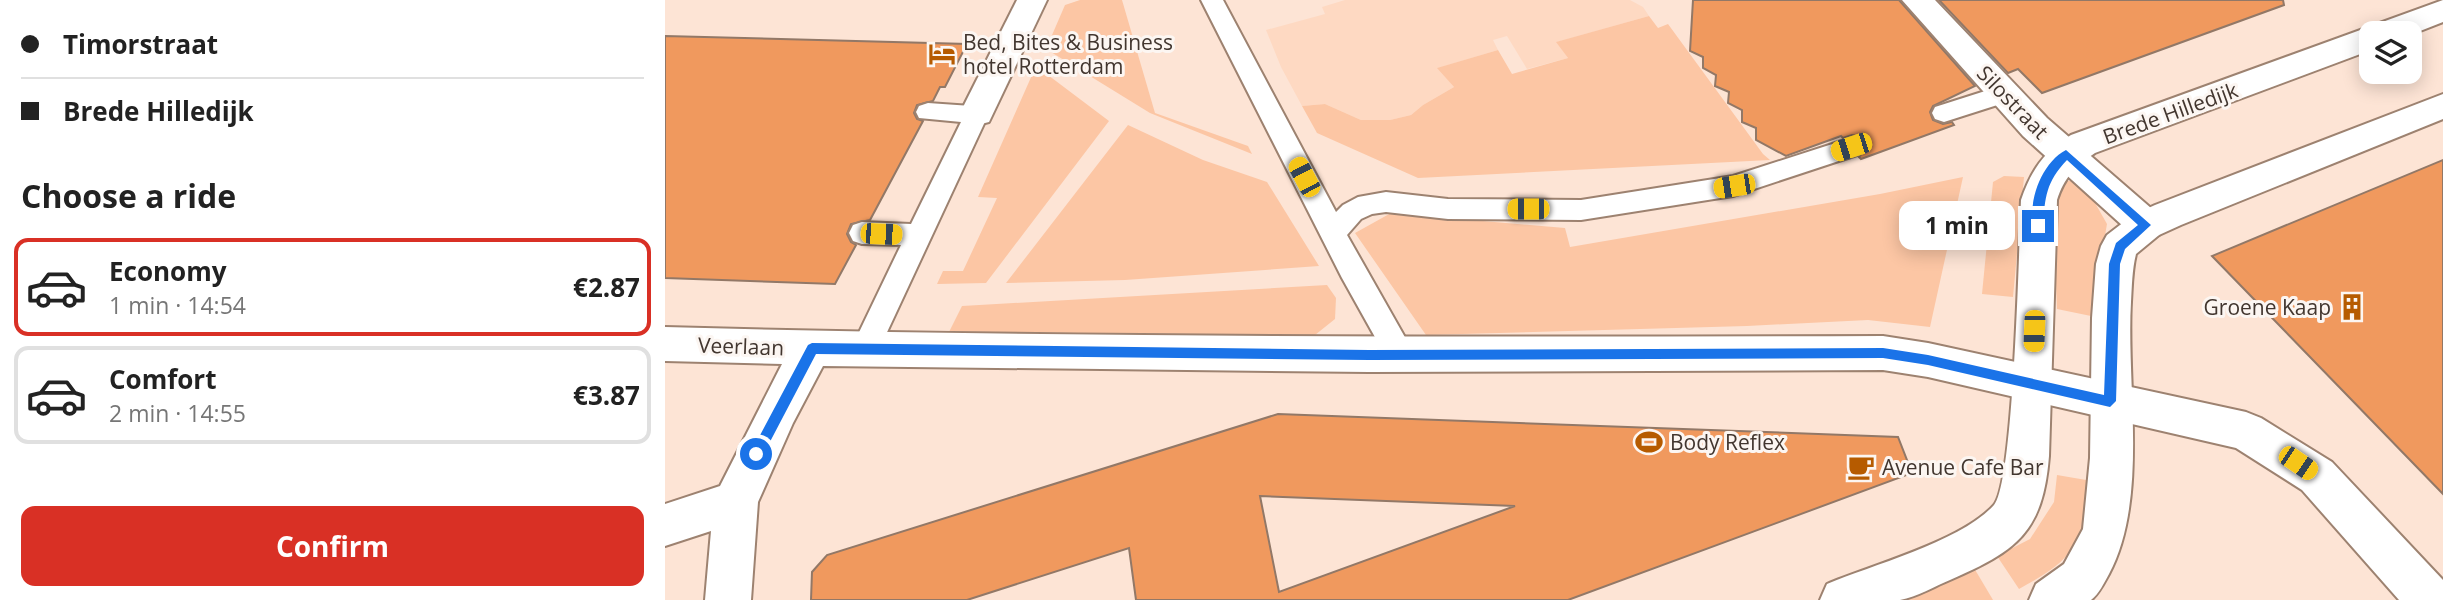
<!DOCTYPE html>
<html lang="en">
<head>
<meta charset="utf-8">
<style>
  :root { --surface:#fff; --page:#f2f2f2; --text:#222; --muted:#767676; --line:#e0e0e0; --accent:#d93025 }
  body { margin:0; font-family:"Open Sans",sans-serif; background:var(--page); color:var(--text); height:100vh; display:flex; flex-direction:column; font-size:26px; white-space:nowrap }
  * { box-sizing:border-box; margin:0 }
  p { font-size:23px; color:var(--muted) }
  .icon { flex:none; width:38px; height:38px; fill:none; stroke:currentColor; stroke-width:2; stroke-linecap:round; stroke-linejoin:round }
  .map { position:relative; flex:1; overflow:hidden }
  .panel { display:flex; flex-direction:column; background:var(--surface); width:665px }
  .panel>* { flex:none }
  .hud { display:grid; align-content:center; height:154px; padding:0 21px; background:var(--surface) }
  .fabs { position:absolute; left:1694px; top:21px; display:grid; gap:14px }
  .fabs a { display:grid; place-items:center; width:63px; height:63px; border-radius:14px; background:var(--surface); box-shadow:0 4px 18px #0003; font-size:35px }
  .end { position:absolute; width:32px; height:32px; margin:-16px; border:9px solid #1a73e8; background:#fff; box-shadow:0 0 0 4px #fff }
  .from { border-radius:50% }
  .bubble { position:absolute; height:49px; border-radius:14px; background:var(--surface); box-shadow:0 4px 18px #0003; font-size:23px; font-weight:700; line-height:49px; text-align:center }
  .car { position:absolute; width:21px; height:42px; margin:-21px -10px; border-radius:9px; box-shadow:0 0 5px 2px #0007; background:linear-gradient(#f5c518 24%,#345 0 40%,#f5c518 0 76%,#345 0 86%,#f5c518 0) }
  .hud b { display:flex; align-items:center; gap:24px; height:66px; font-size:26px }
  .hud b+b { border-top:2px solid var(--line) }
  .hud i { width:18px; height:18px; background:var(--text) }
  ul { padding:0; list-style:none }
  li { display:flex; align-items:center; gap:21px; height:98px; margin:0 14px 10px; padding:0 7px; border:4px solid var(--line); border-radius:14px }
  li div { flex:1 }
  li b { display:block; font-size:26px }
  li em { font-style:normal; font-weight:700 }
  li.selected { border-color:var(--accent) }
  li>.icon { width:63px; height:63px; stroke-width:1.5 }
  h2 { padding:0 21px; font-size:32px; line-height:84px }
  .cta { display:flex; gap:14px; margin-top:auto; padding:14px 21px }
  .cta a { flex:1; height:80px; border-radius:14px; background:var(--accent); color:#fff; font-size:28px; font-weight:700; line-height:80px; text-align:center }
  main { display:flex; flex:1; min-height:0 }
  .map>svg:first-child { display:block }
  .built { fill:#fed9c2 }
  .green { fill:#fcc6a4 }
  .building { fill:#f0995e; stroke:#927867; stroke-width:2; fill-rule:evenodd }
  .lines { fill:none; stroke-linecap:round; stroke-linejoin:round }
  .service-casing { stroke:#9d8270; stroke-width:4 }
  .pedestrian-casing { stroke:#9d8270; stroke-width:4 }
  .minor-casing { stroke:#9d8270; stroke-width:4 }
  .tertiary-casing { stroke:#9d8270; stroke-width:4 }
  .service { fill:#fff; fill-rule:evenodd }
  .pedestrian { fill:#fff; fill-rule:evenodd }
  .minor { fill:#fff; fill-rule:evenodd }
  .tertiary { fill:#fff; fill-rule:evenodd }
  .route { fill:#1a73e8 }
  .labels { text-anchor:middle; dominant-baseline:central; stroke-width:6; stroke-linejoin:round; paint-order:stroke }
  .poi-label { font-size:21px; fill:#42362f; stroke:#fcf6f2; text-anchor:start }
  .street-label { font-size:21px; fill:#42362f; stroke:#fcf6f2 }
</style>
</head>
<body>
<main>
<section class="panel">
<div class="hud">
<b><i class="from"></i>Timorstraat</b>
<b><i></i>Brede Hilledijk</b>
</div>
<h2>Choose a ride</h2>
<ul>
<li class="selected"><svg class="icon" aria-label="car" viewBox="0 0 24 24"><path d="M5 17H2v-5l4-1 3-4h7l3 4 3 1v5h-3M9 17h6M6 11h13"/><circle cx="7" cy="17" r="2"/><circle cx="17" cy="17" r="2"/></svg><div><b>Economy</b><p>1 min · 14:54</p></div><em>€2.87</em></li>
<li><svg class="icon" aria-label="car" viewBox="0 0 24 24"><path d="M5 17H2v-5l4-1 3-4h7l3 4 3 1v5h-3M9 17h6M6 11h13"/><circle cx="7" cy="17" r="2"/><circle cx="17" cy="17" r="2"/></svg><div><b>Comfort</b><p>2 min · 14:55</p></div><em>€3.87</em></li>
</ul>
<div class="cta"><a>Confirm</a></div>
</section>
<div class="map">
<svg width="1778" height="600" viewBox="0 0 1778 600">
  <rect width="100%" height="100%" fill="#fde4d5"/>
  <path class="built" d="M 680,0 L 965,0 L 978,7 L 984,16 L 892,42 L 903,58 L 862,69 L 842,36 L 828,40 L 833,50 L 773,68 L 789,87 L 758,105 L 746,115 L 725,120 L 696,120 L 660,104 L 637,106 L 616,67 L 601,30 L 660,14 L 657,7 Z"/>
  <g class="green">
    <path d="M 415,0 L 457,0 L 490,113 L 583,146 L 587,154 L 485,113 L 381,49 L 400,5 Z"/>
    <path d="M 984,16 L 993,28 L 1003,24 L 1098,154 L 1105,160 L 753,178 L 652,133 L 637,106 L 660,104 L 696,120 L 725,120 L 746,115 L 758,105 L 789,87 L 772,68 L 833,50 L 847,74 L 903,58 L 891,42 Z"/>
    <path d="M 371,66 L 444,121 L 321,283 L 272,284 L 278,271 L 298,271 L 332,198 L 313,197 Z"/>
    <path d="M 463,125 L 538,160 L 602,182 L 654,266 L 460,280 L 341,283 Z"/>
    <path d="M 1339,176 L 1359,177 L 1348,297 L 1317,294 L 1328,182 Z"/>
    <path d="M 1298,177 L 1265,327 L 1203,320 L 1082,326 L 761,335 L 690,233 L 726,213 L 900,228 L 905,247 L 1215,194 Z"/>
    <path d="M 1401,181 L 1408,181 L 1425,194 L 1442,224 L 1426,316 L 1392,309 L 1389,234 L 1395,187 Z"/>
    <path d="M 662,285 L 671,298 L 670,319 L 650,335 L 284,332 L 297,306 Z"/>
    <path d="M 1392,475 L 1427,481 C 1419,543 1410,559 1354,589 L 1332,556 L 1365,539 L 1389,502 Z"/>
    <path d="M 1309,568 L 1328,600 L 1227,600 Z"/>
  </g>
  <g class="building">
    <path d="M 1028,0 L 1234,0 L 1310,86 L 1268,106 L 1265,112 L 1268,120 L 1278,124 L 1287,122 L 1289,125 L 1196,159 L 1194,157 L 1201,146 L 1196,137 L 1187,135 L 1178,138 L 1176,136 L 1121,156 L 1091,140 L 1091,128 L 1077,122 L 1077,110 L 1063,103 L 1064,92 L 1050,86 L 1051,75 L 1038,68 L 1038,57 L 1025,51 Z"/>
    <path d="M 1274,0 L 1618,0 L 1619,5 L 1377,93 L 1353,69 L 1343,73 Z"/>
    <path d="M 0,36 L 302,44 L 280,87 L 275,87 L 268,101 L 252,105 L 249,113 L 252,119 L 258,121 L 205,220 L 186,224 L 182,234 L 186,242 L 191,245 L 170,284 L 0,278 Z"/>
    <path d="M 1778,160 L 1778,494 L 1547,256 Z"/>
    <path d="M 613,414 L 1233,437 L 1247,473 L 903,600 L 471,600 L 464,548 L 302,600 L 146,600 L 147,572 L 162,555 ZM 595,496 L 850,506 L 614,592 Z"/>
  </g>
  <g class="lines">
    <defs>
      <g id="service">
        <path d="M 536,0 L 558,0 L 671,212 L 678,205 L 693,197 L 721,192 L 783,199 L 916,200 L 1068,176 L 1186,138 L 1195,140 L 1199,147 L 1195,154 L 1068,196 L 916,220 L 783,219 L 721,212 L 707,214 L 696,219 L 682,235 L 750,355 L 745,364 L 735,368 L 725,364 L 677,278 Z"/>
        <path d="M 1339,85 L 1348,88 L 1351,94 L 1348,100 L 1279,122 L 1270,119 L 1267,113 L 1270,107 Z"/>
        <path d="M 263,103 L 321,107 L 324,113 L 210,358 L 200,362 L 190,358 L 186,349 L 236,245 L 197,244 L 188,241 L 184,233 L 188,225 L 197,222 L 246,224 L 296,122 L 254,118 L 251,112 L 254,106 Z"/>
      </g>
      <path id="pedestrian" d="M 352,0 L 382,0 L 324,122 L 312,125 L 300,122 L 295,113 Z"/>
      <g id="minor">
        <path d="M 1237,0 L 1270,0 L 1382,118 L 1494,215 L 1499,225 L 1494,235 L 1481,240 L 1468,235 L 1358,136 Z"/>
        <path d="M 0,327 C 406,338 812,337 1218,336 L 1263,343 L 1581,412 L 1596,418 L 1667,462 L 1778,580 L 1778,600 L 1734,600 L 1637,490 L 1571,448 L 1263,377 L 1218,370 L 704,372 L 158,366 L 128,423 L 93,502 L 86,600 L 40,600 L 46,531 L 0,546 L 0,504 L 55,486 L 117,364 L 0,361 Z"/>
      </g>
      <g id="tertiary">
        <path d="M 1778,0 L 1778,22 L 1745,35 L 1706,33 L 1706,50 L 1430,153 C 1410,166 1399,178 1392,200 L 1384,456 C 1378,532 1352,551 1285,580 C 1270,586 1252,597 1235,600 C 1210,600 1181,600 1155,600 L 1162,584 C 1207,565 1297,541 1329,505 C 1349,482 1354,246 1356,200 C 1366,171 1379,151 1406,135 Z"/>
        <path d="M 1778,94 L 1778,119 L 1516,225 L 1494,235 L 1471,254 C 1467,270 1467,286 1466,302 C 1461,385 1484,499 1444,574 C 1439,583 1434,594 1426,600 L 1364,600 L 1371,584 L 1399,564 L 1418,529 L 1425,458 L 1427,318 L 1431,264 L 1436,246 L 1442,235 L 1468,215 L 1490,205 Z"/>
      </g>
    </defs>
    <use href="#service" class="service-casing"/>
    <use href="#pedestrian" class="pedestrian-casing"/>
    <use href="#minor" class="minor-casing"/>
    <use href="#tertiary" class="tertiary-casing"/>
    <use href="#service" class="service"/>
    <use href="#pedestrian" class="pedestrian"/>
    <use href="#minor" class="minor"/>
    <use href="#tertiary" class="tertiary"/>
  </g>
  <path class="route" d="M 1401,150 L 1486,225 L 1460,249 L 1455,264 L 1451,401 L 1445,407 L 1263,365 L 1218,358 L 704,360 L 151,354 L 96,459 L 91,460 L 85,454 L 143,345 L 147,343 L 704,350 L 1218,348 L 1263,355 L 1439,395 L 1444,264 L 1451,243 L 1473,225 L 1402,160 C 1381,182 1380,197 1378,226 L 1373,231 L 1369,229 C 1362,203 1376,163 1401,150 Z"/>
  <defs>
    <symbol id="hotel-bare" viewBox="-9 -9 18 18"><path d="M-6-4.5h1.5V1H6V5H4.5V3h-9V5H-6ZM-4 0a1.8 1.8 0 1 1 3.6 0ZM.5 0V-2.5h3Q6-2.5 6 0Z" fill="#b65b00" stroke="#fcf6f2" stroke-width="2.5" paint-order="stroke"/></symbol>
    <symbol id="building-bare" viewBox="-9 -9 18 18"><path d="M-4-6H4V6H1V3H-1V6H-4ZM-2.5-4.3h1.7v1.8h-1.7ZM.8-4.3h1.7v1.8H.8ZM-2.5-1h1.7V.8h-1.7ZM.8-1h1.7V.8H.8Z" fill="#b65b00" stroke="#fcf6f2" stroke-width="2.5" paint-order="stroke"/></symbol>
    <symbol id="stadium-bare" viewBox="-9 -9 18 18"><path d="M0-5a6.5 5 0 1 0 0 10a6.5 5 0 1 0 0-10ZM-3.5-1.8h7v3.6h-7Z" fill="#b65b00" stroke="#fcf6f2" stroke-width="2.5" paint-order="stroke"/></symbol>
    <symbol id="cafe-bare" viewBox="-9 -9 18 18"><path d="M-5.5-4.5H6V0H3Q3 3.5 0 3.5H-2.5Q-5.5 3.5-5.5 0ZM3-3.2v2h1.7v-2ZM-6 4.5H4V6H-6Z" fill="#b65b00" stroke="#fcf6f2" stroke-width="2.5" paint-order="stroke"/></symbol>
  </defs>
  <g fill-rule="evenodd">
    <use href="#hotel-bare" x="258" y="35" width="38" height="38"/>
    <use href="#building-bare" x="1668" y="288" width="38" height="38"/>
    <use href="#stadium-bare" x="965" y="423" width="38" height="38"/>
    <use href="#cafe-bare" x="1177" y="448" width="38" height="38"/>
  </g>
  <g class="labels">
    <g class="poi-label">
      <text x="298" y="42">Bed, Bites &amp; Business<tspan x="298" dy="24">hotel Rotterdam</tspan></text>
      <text x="1666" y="307" text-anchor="end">Groene Kaap</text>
      <text x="1005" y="442">Body Reflex</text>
      <text x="1217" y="467">Avenue Cafe Bar</text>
    </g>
    <g class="street-label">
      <text transform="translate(1348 102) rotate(46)">Silostraat</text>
      <text transform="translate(1505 113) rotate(-20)">Brede Hilledijk</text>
      <text transform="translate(76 346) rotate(2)">Veerlaan</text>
    </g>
  </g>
</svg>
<div class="fabs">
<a><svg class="icon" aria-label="layers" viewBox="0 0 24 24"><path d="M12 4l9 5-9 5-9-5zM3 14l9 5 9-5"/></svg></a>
</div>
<i class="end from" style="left:91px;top:454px"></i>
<i class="end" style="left:1373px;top:226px"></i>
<div class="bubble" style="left:1234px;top:201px;width:116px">1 min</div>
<i class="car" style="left:1186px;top:147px;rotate:252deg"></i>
<i class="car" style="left:639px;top:177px;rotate:332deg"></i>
<i class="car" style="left:1069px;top:186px;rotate:261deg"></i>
<i class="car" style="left:863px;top:209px;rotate:270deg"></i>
<i class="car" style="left:216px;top:234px;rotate:92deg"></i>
<i class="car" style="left:1369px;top:331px;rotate:182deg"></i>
<i class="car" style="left:1633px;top:463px;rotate:124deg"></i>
</div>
</main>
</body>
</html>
